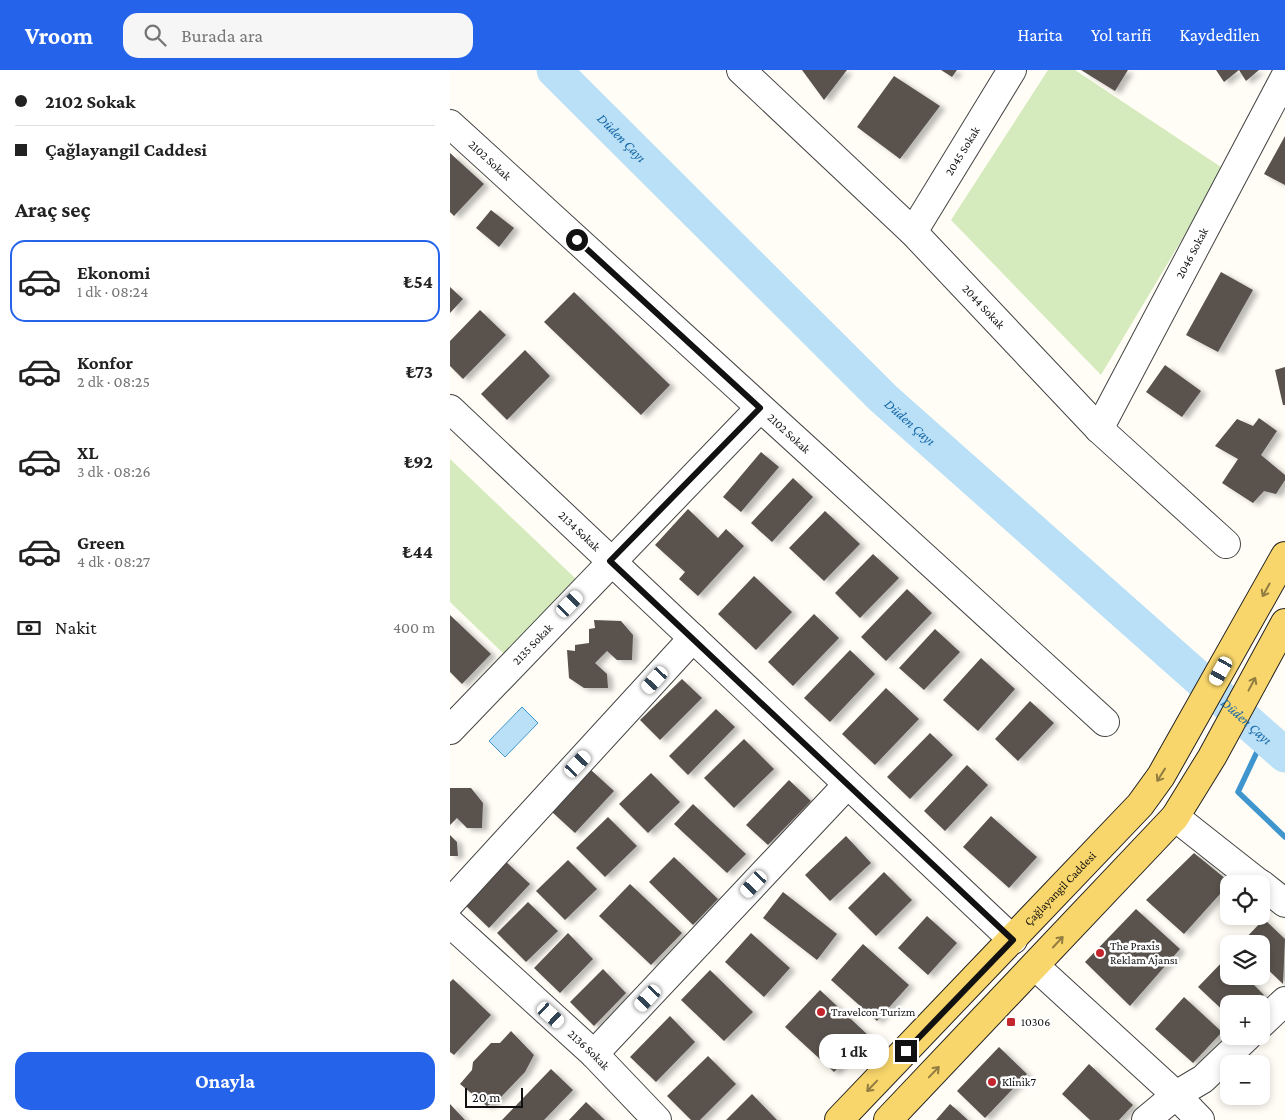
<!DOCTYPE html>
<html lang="tr">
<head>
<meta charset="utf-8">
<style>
  :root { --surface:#fff; --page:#f6f6f6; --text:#222; --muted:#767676; --line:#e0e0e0; --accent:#2563eb }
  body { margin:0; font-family:"Crimson Pro",serif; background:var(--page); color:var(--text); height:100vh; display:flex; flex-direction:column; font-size:19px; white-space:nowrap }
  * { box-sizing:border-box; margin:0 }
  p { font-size:16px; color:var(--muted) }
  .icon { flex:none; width:28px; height:28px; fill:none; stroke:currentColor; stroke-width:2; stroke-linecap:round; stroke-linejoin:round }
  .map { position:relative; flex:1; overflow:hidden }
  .panel { display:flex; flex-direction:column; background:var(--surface); width:450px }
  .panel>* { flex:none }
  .hud { display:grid; align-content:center; height:110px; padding:0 15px; background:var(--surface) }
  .tools { position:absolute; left:770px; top:805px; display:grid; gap:10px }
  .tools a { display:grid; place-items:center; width:50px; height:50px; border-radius:10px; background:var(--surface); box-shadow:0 2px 8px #0003; font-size:25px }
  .scale { position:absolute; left:15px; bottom:12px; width:58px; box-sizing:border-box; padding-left:5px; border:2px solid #111; border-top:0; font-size:14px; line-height:18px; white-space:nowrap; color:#111; -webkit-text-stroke:4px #fff; paint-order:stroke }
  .end { position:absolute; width:22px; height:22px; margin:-11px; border:6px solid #111; background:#fff; box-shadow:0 0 0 2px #fff }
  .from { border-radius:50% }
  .bubble { position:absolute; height:35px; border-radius:15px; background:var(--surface); box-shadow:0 2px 8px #0003; font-size:16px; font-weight:700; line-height:35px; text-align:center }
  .car { position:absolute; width:15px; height:30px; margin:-15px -8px; border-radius:6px; box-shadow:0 0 4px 1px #0007; background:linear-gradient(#fff 24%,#345 0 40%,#fff 0 76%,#345 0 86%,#fff 0) }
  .hud b { display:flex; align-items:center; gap:18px; height:48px; font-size:19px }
  .hud b+b { border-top:1px solid var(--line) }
  .hud i { width:12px; height:12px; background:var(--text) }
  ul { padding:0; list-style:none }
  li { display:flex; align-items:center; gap:15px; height:82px; margin:0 10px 8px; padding:0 5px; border:2px solid transparent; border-radius:15px }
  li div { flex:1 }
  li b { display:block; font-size:19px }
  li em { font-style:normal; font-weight:700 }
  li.active { border-color:var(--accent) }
  li>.icon { width:45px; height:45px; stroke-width:1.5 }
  h2 { padding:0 15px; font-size:22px; line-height:60px }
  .pay { display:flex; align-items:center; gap:12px; height:55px; padding:0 15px; font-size:19px }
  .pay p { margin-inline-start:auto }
  .cta { display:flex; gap:10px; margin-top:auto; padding:10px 15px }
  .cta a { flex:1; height:58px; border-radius:15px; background:var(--accent); color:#fff; font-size:20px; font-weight:700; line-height:58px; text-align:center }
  header { display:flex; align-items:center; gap:30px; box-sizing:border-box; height:70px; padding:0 25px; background:var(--accent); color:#fff }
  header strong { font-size:24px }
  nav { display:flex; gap:28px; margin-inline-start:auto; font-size:18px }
  .search { width:350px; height:45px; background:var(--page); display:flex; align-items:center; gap:12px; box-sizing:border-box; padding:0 18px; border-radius:15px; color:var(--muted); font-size:19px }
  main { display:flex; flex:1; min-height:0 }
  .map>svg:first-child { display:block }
  .green { fill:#d5ebbd }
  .water { fill:#b9e0f7; stroke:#3f96cf }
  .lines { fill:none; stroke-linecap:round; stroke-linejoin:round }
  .stream { stroke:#3f96cf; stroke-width:5.5 }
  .river { stroke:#b9e0f7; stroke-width:35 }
  .building { fill:#5a524d; filter:url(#shadow) }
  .minor-casing { stroke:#444; stroke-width:30 }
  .major-casing { stroke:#222; stroke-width:30 }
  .minor { stroke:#fff; stroke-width:28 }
  .major { stroke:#f9d66b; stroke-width:28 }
  .oneway { stroke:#917d42 }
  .route { stroke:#111; stroke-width:6 }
  .poi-dot { fill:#c4262e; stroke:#fff; stroke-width:2 }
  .labels { text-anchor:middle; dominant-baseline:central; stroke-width:5; stroke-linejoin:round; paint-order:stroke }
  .street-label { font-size:12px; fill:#111; stroke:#fff }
  .poi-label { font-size:12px; fill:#111; stroke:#fff; text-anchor:start }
  .water-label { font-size:14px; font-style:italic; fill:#1768a6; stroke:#fff }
</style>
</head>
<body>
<header>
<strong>Vroom</strong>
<div class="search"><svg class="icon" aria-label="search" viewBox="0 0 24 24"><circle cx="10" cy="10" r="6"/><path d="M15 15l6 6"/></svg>Burada ara</div>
<nav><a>Harita</a><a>Yol tarifi</a><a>Kaydedilen</a></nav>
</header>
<main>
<section class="panel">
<div class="hud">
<b><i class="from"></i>2102 Sokak</b>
<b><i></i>Çağlayangil Caddesi</b>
</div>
<h2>Araç seç</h2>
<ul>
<li class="active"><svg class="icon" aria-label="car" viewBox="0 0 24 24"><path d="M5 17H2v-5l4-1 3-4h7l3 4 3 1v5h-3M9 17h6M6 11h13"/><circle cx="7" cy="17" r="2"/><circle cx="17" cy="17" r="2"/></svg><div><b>Ekonomi</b><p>1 dk · 08:24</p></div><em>₺54</em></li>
<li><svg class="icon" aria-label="car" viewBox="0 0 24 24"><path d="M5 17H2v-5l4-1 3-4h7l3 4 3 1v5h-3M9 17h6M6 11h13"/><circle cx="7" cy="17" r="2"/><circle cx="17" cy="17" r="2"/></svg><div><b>Konfor</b><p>2 dk · 08:25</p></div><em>₺73</em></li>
<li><svg class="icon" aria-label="car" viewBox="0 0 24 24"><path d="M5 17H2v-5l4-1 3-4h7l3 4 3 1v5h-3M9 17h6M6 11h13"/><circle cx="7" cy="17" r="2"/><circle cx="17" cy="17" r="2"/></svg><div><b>XL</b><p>3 dk · 08:26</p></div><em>₺92</em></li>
<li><svg class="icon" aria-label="car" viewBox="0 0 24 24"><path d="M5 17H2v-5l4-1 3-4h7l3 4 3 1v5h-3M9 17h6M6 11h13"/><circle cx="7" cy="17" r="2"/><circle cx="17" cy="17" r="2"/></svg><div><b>Green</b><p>4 dk · 08:27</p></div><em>₺44</em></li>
</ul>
<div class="pay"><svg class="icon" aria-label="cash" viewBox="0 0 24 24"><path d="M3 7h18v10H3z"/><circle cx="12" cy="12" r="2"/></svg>Nakit<p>400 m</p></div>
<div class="cta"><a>Onayla</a></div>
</section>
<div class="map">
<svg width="835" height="1050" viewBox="0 0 835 1050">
  <defs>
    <filter id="shadow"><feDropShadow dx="5.5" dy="3" stdDeviation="2.5" flood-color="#0004"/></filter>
  </defs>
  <rect width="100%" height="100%" fill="#fffdf5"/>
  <g class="green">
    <path d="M 598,0 L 625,0 L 774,99 L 651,305 L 501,150 Z"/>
    <path d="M 0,389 L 126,509 L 54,584 L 0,532 Z"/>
  </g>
  <path class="water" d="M 72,637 L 88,653 L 55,687 L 39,671 Z"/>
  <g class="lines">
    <path class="stream" d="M 815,665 L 788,722 L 835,767"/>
    <path class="river" id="s1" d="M 104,0 L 433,328 L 835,685"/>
  </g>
  <g class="building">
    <path d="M 352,0 L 397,0 L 374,30 Z"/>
    <path d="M 491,0 L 507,0 L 502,7 Z"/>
    <path d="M 631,0 L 678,0 L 665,21 Z"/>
    <path d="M 766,0 L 809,0 L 796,11 L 789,0 L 774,12 Z"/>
    <path d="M 444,6 L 490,36 L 450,89 L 407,57 Z"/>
    <path d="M 835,66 L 835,115 L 814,104 Z"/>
    <path d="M 0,83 L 34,114 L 4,146 L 0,142 Z"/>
    <path d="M 41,140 L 64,158 L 49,177 L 26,158 Z"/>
    <path d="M 771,202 L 803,220 L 768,282 L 736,265 Z"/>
    <path d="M 0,217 L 13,229 L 0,243 Z"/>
    <path d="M 124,222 L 220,315 L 191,345 L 94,252 Z"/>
    <path d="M 30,240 L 56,265 L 13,309 L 0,296 L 0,271 Z"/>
    <path d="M 75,280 L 100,306 L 57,350 L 31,324 Z"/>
    <path d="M 715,295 L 751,321 L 732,347 L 696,322 Z"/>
    <path d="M 835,297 L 835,335 L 833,335 L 825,300 Z"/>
    <path d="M 809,348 L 827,361 L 811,385 L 835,405 L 835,410 L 826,424 L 814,421 L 803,433 L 772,413 L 788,389 L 765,376 L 787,349 L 803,356 Z"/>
    <path d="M 311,382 L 329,397 L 291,442 L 273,427 Z"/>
    <path d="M 343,408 L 363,427 L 322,472 L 301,453 Z"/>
    <path d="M 238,439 L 268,468 L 276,459 L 294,476 L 248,526 L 229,509 L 235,502 L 205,475 Z"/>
    <path d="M 375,441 L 410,474 L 374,511 L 339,478 Z"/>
    <path d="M 423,484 L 449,508 L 410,548 L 385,523 Z"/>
    <path d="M 304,506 L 342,542 L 306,580 L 268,544 Z"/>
    <path d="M 457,519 L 482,543 L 436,591 L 411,567 Z"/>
    <path d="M 364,544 L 389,568 L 343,616 L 318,592 Z"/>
    <path d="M 0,545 L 41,584 L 12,614 L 0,602 Z"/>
    <path d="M 144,550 L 171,551 L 183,565 L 182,590 L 167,590 L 157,581 L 145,593 L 157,604 L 158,618 L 134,618 L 119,608 L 117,580 L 125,581 L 125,575 L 139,573 L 139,559 L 145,558 Z"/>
    <path d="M 485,559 L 510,582 L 474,620 L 449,598 Z"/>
    <path d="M 400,580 L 425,604 L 380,652 L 354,628 Z"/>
    <path d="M 531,588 L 565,619 L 528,661 L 493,630 Z"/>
    <path d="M 232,609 L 252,628 L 210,670 L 190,650 Z"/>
    <path d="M 436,618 L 469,649 L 425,695 L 392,664 Z"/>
    <path d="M 580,631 L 604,653 L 568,691 L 545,669 Z"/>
    <path d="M 266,639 L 285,657 L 238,705 L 219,686 Z"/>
    <path d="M 480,663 L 503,685 L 460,729 L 437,707 Z"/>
    <path d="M 294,669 L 324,699 L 284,738 L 254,708 Z"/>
    <path d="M 517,695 L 538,715 L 495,761 L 474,741 Z"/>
    <path d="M 141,700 L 164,721 L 125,763 L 102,742 Z"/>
    <path d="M 201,703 L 230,732 L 198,763 L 169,734 Z"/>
    <path d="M 339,710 L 361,731 L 318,775 L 296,755 Z"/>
    <path d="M 0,718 L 21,718 L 33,733 L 32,758 L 17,758 L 7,748 L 0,755 Z"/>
    <path d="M 243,734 L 296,784 L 277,803 L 224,754 Z"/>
    <path d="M 541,746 L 587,787 L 559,818 L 513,777 Z"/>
    <path d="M 158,747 L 187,776 L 155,807 L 126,778 Z"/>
    <path d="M 0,765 L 7,772 L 8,786 L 0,786 Z"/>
    <path d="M 396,766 L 421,793 L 380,831 L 355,805 Z"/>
    <path d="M 744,783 L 782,814 L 779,814 L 734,864 L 696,830 Z"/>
    <path d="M 224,787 L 268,829 L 243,855 L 199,812 Z"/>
    <path d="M 53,789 L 80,814 L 39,858 L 13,833 Z"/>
    <path d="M 118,790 L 147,819 L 115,850 L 86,821 Z"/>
    <path d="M 434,802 L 462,830 L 426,866 L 398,838 Z"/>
    <path d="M 180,814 L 232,863 L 201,895 L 149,846 Z"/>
    <path d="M 333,822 L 387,864 L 367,890 L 313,848 Z"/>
    <path d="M 78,832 L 108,861 L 76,892 L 47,863 Z"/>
    <path d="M 686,839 L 730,879 L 680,936 L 635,892 Z"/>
    <path d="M 477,846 L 507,873 L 478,905 L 448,878 Z"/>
    <path d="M 814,849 L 835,869 L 833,914 L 811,893 L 811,874 L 790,874 Z"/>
    <path d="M 118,863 L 143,889 L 110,923 L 84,898 Z"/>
    <path d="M 301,863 L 340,898 L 314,927 L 275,892 Z"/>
    <path d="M 413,874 L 459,915 L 427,951 L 381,910 Z"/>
    <path d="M 776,888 L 779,891 L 779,906 L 795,906 L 814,925 L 806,934 L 779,934 L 779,946 L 748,917 Z"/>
    <path d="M 153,899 L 176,923 L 144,956 L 120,932 Z"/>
    <path d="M 260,900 L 303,942 L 274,971 L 231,930 Z"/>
    <path d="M 3,909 L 41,945 L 4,985 L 0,982 L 0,912 Z"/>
    <path d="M 370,920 L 419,966 L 384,1002 L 335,957 Z"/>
    <path d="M 734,927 L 772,962 L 743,993 L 705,959 Z"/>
    <path d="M 220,946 L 245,972 L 206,1012 L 180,987 Z"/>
    <path d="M 61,961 L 84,985 L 75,1002 L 51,1027 L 37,1036 L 10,1014 L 22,1000 L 23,992 L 41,973 L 50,973 Z"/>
    <path d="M 549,977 L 577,1004 L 535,1048 L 507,1021 Z"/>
    <path d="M 258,986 L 286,1014 L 250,1050 L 241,1050 L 217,1026 Z"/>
    <path d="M 639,994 L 683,1035 L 669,1050 L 640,1050 L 612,1024 Z"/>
    <path d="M 101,999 L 123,1020 L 94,1050 L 52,1050 Z"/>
    <path d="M 302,1024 L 327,1050 L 276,1050 Z"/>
    <path d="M 136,1032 L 155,1050 L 119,1050 Z"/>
    <path d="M 0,1034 L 15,1050 L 0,1050 Z"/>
    <path d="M 500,1034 L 507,1040 L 518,1050 L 486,1050 Z"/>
  </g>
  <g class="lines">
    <defs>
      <g id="minor">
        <path id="s2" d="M 291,0 L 463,162 L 649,359 L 776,474"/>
        <path id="s3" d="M 0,54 L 655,652"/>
        <path id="s4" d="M 463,162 L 562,0"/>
        <path id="s5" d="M 0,339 L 563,870"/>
        <path id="s6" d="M 649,359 L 835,7"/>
        <path id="s7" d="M 0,660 L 310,338"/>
        <path d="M 725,747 L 810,814"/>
        <path d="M 811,814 L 835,833"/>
        <path d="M 0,833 L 243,568"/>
        <path id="s8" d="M 0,853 L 144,984 L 207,1050"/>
        <path d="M 585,896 L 726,1025 L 750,1050"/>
        <path d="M 811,954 L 835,931"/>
        <path d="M 144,984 L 397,715"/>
        <path d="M 696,1050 L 726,1025 L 753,1009 L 798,966"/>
      </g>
      <g id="major">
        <path id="s9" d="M 389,1050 L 690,735 L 711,706 L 835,486"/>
        <path d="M 438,1050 L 725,747 L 762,687 L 835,553"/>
      </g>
    </defs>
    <use href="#minor" class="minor-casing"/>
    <use href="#major" class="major-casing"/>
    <use href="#minor" class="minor"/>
    <use href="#major" class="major"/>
  </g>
  <defs><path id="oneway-shaft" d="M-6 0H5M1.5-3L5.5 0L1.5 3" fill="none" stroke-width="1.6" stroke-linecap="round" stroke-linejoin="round" transform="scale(1.25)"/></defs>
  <g class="oneway">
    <use href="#oneway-shaft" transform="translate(816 520) rotate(119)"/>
    <use href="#oneway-shaft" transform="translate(802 614) rotate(-62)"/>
    <use href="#oneway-shaft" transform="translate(711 705) rotate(122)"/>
    <use href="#oneway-shaft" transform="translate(608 872) rotate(-47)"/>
    <use href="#oneway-shaft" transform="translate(484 1002) rotate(-46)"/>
    <use href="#oneway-shaft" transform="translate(422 1016) rotate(134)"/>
  </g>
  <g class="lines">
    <path class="route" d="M 127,170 L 310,338 L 160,491 L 563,870 L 456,981"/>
  </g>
  <g class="poi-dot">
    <circle cx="650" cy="883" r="5"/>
    <circle cx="371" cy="942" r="5"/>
    <rect x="556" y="947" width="10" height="10" rx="2.5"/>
    <circle cx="542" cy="1012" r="5"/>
  </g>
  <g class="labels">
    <g class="street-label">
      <text stroke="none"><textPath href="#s4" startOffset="95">2045 Sokak</textPath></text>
      <text stroke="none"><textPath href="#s3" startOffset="54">2102 Sokak</textPath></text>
      <text stroke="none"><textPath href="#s6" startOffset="199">2046 Sokak</textPath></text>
      <text stroke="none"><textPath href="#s2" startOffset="339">2044 Sokak</textPath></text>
      <text stroke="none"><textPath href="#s3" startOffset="459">2102 Sokak</textPath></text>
      <text stroke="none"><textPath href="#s5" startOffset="178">2134 Sokak</textPath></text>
      <text stroke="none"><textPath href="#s7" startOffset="119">2135 Sokak</textPath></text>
      <text stroke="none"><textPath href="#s9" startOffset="320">Çağlayangil Caddesi</textPath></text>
      <text stroke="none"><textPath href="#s8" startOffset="188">2136 Sokak</textPath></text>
    </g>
    <g class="poi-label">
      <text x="660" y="876">The Praxis<tspan x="660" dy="14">Reklam Ajansı</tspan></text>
      <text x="381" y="942">Travelcon Turizm</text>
      <text x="571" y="952">10306</text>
      <text x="552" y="1012">Klinik7</text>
    </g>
    <g class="water-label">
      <text stroke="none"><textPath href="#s1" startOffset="96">Düden Çayı</textPath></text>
      <text stroke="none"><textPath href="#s1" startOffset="501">Düden Çayı</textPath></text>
      <text stroke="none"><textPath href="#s1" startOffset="951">Düden Çayı</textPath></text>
    </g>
  </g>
</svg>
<div class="tools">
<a><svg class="icon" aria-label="locate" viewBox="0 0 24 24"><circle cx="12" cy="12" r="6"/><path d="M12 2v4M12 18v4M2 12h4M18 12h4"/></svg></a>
<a><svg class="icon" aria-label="layers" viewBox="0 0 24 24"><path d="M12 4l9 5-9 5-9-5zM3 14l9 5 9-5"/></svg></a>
<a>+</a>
<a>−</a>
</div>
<div class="scale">20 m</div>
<i class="end from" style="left:127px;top:170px"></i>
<i class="end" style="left:456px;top:981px"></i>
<div class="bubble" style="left:369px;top:964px;width:70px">1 dk</div>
<i class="car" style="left:120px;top:534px;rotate:44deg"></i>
<i class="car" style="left:771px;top:601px;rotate:209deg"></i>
<i class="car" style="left:205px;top:610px;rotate:222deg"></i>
<i class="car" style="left:128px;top:694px;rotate:43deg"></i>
<i class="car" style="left:304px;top:814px;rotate:223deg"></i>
<i class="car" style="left:198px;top:928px;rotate:223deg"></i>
<i class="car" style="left:101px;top:945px;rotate:132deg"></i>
</div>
</main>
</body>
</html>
